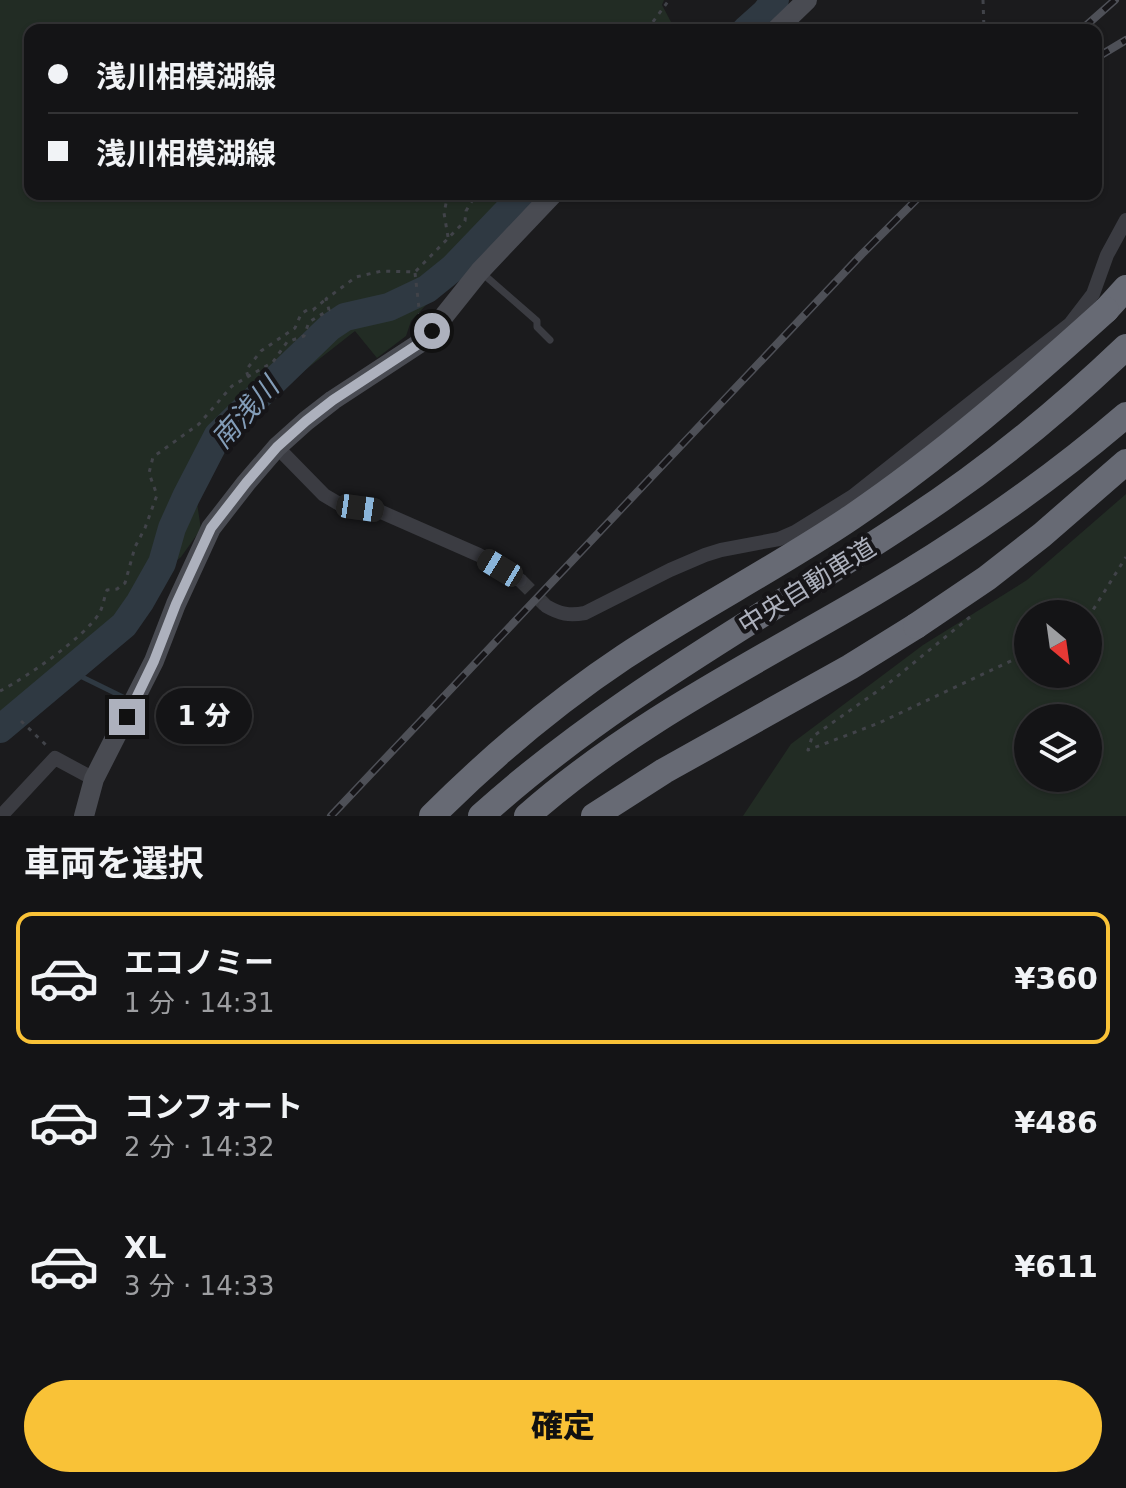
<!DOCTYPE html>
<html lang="ja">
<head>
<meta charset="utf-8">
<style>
  :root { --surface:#141416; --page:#1d1d1f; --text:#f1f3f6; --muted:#9d9ea1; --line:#333335; --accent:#f9c237 }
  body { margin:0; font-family:"DejaVu Sans","Noto Sans JP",sans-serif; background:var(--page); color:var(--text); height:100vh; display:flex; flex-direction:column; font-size:30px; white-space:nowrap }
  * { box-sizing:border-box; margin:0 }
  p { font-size:26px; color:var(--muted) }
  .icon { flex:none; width:44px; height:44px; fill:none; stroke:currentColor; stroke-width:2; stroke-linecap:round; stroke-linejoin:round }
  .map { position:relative; height:816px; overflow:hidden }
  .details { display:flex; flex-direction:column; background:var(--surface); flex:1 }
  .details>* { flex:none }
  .guide { position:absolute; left:24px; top:24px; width:1078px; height:176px; border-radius:16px; box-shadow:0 2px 6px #0004,0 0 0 2px var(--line); display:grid; align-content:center; height:176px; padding:0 24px; background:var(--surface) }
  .needle { width:52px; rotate:151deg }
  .tools { position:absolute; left:1014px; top:600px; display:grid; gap:16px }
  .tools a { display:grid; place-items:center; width:88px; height:88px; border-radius:50%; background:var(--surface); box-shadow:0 2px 6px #0004,0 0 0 2px var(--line); font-size:40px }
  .end { position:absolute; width:36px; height:36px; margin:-18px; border:10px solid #adb1bd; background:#111; box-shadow:0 0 0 4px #111 }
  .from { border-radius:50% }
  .bubble { position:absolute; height:56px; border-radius:28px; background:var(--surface); box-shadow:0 2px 6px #0004,0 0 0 2px var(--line); font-size:26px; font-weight:800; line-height:56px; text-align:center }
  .car { position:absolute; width:24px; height:48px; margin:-24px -12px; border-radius:10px; box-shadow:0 0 6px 2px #0007; background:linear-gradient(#222 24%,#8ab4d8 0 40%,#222 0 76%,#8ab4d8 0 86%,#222 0) }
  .guide b { display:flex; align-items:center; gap:28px; height:76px; font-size:30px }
  .guide b+b { border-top:2px solid var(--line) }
  .guide i { width:20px; height:20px; background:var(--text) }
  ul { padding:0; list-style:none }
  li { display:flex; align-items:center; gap:24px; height:132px; margin:0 16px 12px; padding:0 8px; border:4px solid transparent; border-radius:16px }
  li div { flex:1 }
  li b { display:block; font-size:30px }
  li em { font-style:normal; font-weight:800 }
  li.selected { border-color:var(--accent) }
  li>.icon { width:72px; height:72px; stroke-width:1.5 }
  h2 { padding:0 24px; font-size:36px; line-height:96px }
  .primary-button { display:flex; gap:16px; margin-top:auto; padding:16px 24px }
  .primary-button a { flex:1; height:92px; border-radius:48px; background:var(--accent); color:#111; font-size:32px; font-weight:800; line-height:92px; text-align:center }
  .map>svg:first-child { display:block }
  .green { fill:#222c24; fill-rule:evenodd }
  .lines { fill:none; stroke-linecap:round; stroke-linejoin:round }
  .stream { stroke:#2f3942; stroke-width:5 }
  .river { stroke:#2f3942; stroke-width:28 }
  .street-tunnel { stroke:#38393d; stroke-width:14; stroke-dasharray:14 7; stroke-linecap:butt }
  .path { stroke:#414349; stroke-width:3; stroke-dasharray:4 6; stroke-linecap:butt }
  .lane { stroke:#3b3c42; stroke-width:7 }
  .street { stroke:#3b3c42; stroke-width:14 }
  .secondary { stroke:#494b52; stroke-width:20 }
  .highway { stroke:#676a74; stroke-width:26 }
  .rail-casing { stroke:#4e5057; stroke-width:8 }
  .rail { stroke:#161518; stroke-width:5; stroke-dasharray:15; stroke-linecap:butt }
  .highway-bridge { stroke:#676a74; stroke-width:26 }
  .route { stroke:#adb1bd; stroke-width:10 }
  .labels { text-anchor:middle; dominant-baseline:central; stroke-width:8; stroke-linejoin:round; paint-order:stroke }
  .street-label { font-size:26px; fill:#adb1bd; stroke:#161518 }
  .water-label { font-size:28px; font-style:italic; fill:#839db8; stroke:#161518 }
</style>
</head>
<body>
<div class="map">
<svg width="1126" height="816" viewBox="0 0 1126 816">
  <rect width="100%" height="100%" fill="#1b1b1d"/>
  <g class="green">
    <path d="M 0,0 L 664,0 L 662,5 L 671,22 L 685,30 L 30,30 L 30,194 L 530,194 L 411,321 L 406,336 L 377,358 L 355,331 L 253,411 L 222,447 L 195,490 L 201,529 L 181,557 L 139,590 L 103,635 L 61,665 L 0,714 Z"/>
    <path d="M 1126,494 L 1126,816 L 743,816 L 791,744 L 923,645 L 1027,580 ZM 1028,614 L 1088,614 L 1088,674 L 1028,674 ZM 1028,718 L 1088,718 L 1088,778 L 1028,778 Z"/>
  </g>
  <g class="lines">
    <path class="stream" d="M 70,671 L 127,699"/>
    <g class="river">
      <path d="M 746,30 L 765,13 L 775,0"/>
      <path d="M 0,729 L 124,625 L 140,602 L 162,563 L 172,528 L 186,497 L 218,435 L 330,327 L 345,317 L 389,307 L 427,289 L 453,268 L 524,194"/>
    </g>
    <path class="street-tunnel" d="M 520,580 L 546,606"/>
    <g class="path">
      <path d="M 983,0 L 984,30"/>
      <path d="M 647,30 L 669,0"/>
      <path d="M 448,237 L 444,213 L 448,194"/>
      <path d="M 415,273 L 420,317"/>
      <path d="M 248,376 L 246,370 L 261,351 L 295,328 L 301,314 L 307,310 L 313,310 L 326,299"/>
      <path d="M 970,617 L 889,683 L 812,737 L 808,750 L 879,723 L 1028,653"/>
      <path d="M 1088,618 L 1126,557"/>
      <path d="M 0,691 C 27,677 82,639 99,614 C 103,607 104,598 107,590 L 117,589 L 125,583 L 135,547 L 145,528 L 157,495 L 149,473 L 153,457 L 199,424 L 232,386 L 273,362 L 287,342 L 304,336 L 309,322 L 329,310 L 326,299 L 356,277 L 382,271 L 415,272 L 465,221 L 466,211 L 476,194"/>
      <path d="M 21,721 L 47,746"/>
    </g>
    <path class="lane" d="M 482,273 L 537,321 L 537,327 L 550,340"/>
    <g class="street">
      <path d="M 277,447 L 324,495 L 341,505 L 379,511 L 479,555 L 520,580"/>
      <path d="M 546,606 C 560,614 569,616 585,613 L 670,570 L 705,555 L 721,550 L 779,539 L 795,532 L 853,496 L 1070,324 L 1093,294 L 1107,255 L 1126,220"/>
      <path d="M 1,816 L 55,758 L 94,779"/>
    </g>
    <g class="secondary">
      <path d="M 776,30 L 807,0"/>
      <path d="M 84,816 L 94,779 L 154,661 L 176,604 L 211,528 L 246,483 L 277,447 L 306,421 L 333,400 L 420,343 L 432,331 L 480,271 L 553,194"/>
    </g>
    <g class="highway">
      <path d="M 1106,310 L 1126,288"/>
      <path d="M 481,816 C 610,699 764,617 909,521 C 987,470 1059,411 1126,347"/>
      <path d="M 527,816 C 631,724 755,663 874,593 C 962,541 1048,482 1126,415"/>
      <path d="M 594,816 L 664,771 L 850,667 L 916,626"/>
    </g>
    <defs>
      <g id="rail">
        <path d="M 1081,30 L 1115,0"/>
        <path d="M 1096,58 L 1126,40"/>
        <path d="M 331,816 L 862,254 L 922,194"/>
      </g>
    </defs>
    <use href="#rail" class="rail-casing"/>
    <use href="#rail" class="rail"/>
    <g class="highway-bridge">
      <path d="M 916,626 L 987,578 L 1042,535 L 1126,462"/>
      <path d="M 432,816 C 491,757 555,703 624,657 C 698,608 778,567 852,517 C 943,455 1025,383 1106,310"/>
    </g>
  </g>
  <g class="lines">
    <path class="route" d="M 127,717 L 154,661 L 176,604 L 211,528 L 246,483 L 277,447 L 306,421 L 333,400 L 420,343 L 432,331"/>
  </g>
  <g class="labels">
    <g class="street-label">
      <text transform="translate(807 586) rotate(-32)">中央自動車道</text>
    </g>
    <g class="water-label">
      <text transform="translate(245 413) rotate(-48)">南浅川</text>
    </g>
  </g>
</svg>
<div class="tools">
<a><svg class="needle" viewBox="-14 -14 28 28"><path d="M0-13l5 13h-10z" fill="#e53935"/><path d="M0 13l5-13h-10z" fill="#9d9ea1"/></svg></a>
<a><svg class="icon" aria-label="layers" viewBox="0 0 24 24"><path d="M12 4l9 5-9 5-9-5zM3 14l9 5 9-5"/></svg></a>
</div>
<i class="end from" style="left:432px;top:331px"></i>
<i class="end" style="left:127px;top:717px"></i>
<div class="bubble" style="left:156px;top:688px;width:96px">1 分</div>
<i class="car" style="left:360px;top:508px;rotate:98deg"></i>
<i class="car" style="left:500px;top:568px;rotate:301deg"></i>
<div class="guide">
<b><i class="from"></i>浅川相模湖線</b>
<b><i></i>浅川相模湖線</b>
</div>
</div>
<section class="details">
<h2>車両を選択</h2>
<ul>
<li class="selected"><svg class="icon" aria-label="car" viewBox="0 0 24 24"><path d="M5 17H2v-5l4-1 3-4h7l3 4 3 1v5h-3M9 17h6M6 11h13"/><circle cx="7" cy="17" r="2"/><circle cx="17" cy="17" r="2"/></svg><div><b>エコノミー</b><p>1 分 · 14:31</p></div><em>¥360</em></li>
<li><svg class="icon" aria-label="car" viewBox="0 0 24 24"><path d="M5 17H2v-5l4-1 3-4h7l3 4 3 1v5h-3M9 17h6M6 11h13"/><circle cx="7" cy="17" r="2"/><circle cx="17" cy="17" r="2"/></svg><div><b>コンフォート</b><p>2 分 · 14:32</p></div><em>¥486</em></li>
<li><svg class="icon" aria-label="car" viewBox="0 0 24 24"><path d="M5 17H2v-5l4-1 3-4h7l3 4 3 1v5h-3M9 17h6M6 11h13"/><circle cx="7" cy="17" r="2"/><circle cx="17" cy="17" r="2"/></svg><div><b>XL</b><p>3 分 · 14:33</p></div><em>¥611</em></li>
</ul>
<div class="primary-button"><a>確定</a></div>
</section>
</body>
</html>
